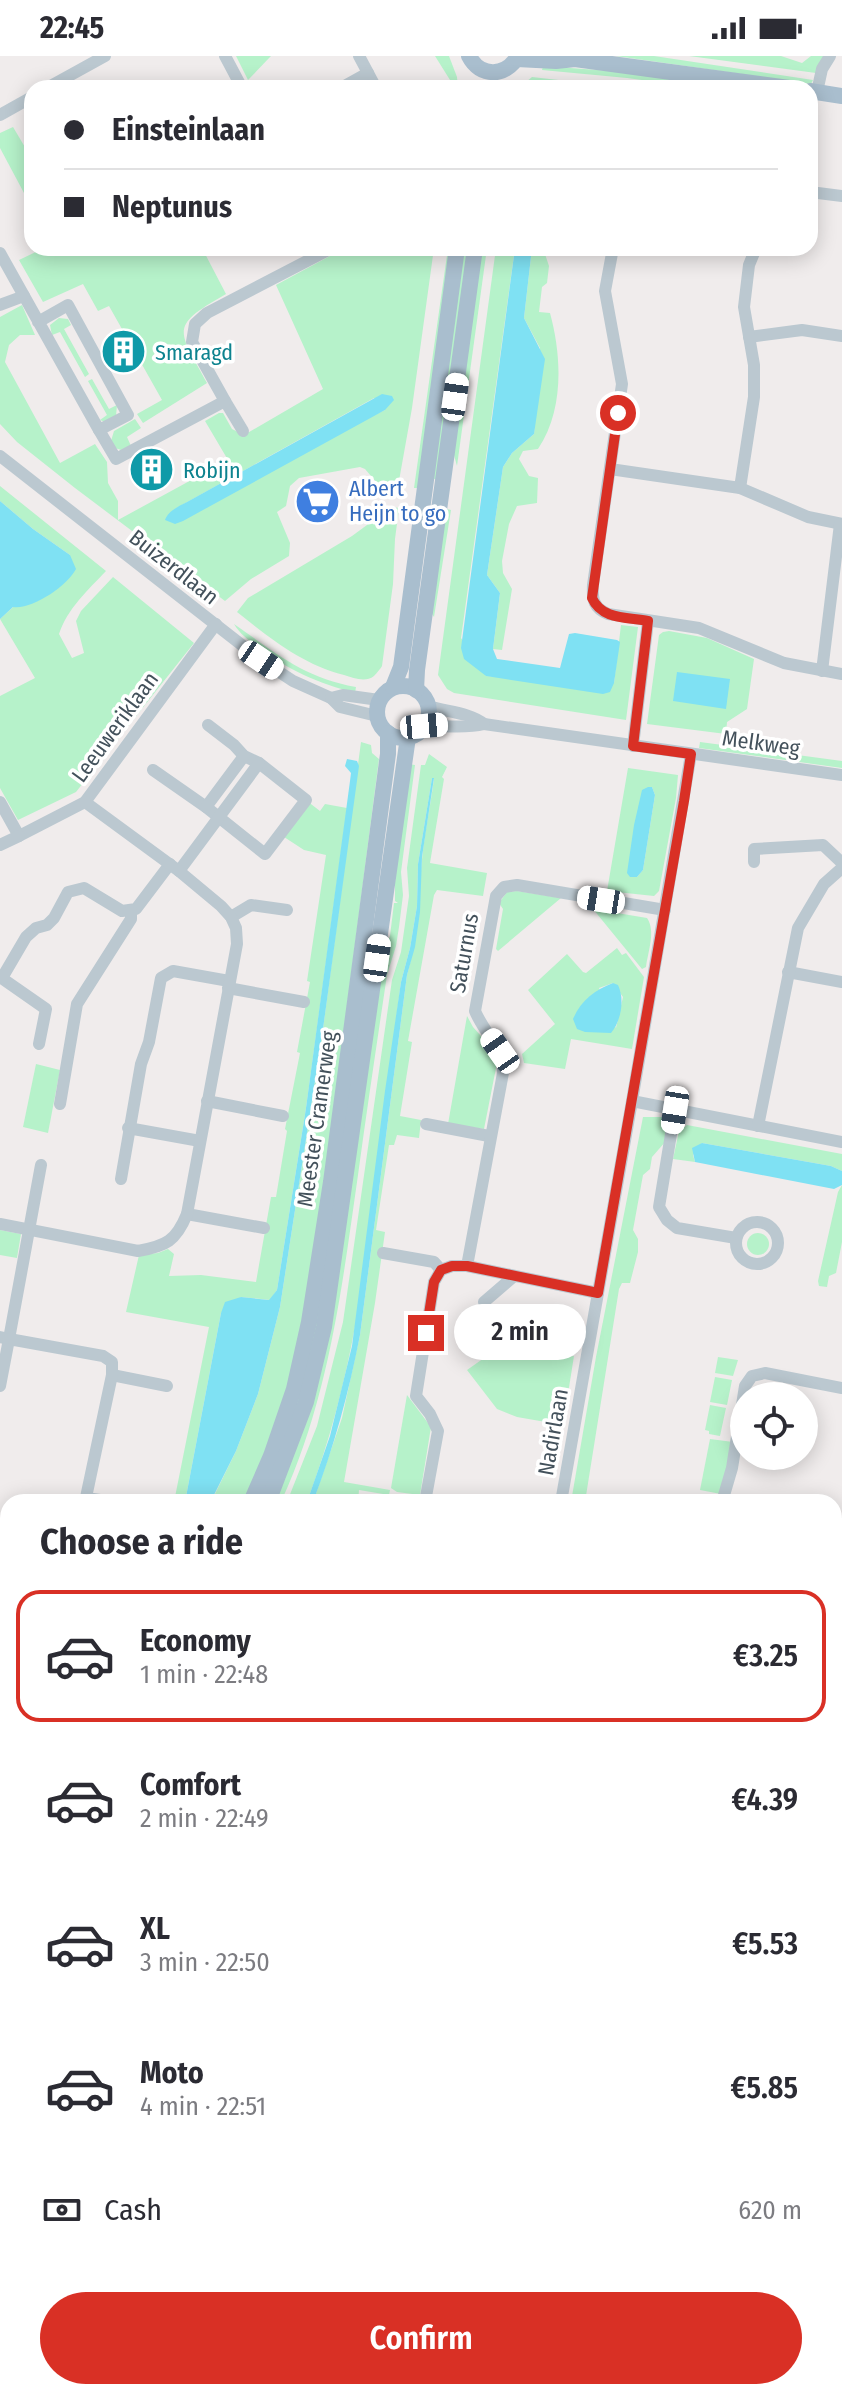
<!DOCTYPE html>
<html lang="en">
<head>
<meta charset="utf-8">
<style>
  :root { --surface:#fff; --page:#f2f2f3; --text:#2b2b33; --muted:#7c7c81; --line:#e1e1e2; --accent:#d93025 }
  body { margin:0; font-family:"Fira Sans Condensed",sans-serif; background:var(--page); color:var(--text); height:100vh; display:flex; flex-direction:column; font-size:30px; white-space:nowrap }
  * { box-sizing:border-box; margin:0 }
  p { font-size:26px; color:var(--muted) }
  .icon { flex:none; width:44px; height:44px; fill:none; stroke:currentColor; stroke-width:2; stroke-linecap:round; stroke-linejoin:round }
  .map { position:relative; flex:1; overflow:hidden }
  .panel { position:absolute; left:0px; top:1438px; width:842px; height:906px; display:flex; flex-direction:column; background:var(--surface); border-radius:24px 24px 0 0; box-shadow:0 4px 20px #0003 }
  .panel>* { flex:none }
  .guide { position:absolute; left:24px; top:24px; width:794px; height:176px; border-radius:24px; box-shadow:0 4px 20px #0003; display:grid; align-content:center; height:176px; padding:0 40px; background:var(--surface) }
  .tools { position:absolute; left:730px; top:1326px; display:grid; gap:16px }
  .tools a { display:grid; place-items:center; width:88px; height:88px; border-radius:50%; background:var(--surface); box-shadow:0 4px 20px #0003; font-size:40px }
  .end { position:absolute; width:36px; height:36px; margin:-18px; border:10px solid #d93025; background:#fff; box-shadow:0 0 0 4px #fff }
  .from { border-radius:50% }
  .bubble { position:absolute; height:56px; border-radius:28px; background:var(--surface); box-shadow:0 4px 20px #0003; font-size:26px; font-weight:600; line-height:56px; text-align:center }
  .car { position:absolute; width:24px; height:48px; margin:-24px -12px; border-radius:10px; box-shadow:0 0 6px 2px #0007; background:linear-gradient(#fff 24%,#345 0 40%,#fff 0 76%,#345 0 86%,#fff 0) }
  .guide b { display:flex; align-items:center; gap:28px; height:76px; font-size:30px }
  .guide b+b { border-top:2px solid var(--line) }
  .guide i { width:20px; height:20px; background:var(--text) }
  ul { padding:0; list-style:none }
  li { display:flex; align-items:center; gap:24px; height:132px; margin:0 16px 12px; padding:0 24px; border:4px solid transparent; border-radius:24px }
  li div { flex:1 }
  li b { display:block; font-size:30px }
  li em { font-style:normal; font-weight:600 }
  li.selected { border-color:var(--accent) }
  li>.icon { width:72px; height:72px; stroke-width:1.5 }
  h2 { padding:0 40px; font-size:36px; line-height:96px }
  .pay { display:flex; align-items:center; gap:20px; height:88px; padding:0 40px; font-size:30px }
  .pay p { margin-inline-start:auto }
  .button { display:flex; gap:16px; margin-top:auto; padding:16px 40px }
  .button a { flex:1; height:92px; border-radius:48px; background:var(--accent); color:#fff; font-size:32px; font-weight:600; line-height:92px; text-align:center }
  .status { display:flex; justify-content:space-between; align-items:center; height:56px; padding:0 40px; background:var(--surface); direction:ltr }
  .status svg { height:22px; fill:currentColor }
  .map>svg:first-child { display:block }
  .green { fill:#b6f2ca; fill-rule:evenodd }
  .water { fill:#7fe1f3 }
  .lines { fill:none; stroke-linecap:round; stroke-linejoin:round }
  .stream { stroke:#7fe1f3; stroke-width:4 }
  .minor { stroke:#bbc8d0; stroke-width:12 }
  .major { stroke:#a9bece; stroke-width:16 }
  .route { stroke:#d93025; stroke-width:10 }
  .labels { text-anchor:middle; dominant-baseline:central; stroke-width:7; stroke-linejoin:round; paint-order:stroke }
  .culture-label { font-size:22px; fill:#0d838f; stroke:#fff; text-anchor:start }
  .shop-label { font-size:22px; fill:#366cbe; stroke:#fff; text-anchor:start }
  .street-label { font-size:22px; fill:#43515b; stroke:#fff }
</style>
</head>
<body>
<div class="status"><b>22:45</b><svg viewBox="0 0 49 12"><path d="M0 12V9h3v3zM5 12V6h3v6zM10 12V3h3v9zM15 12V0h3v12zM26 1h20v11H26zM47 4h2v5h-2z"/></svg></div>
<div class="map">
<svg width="842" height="2343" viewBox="0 0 842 2343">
  <rect width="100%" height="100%" fill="#f0ecec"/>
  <g class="green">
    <path d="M 236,0 L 271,0 L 248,24 Z"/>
    <path d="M 435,0 L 449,0 L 457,21 L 458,32 L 455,32 Z"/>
    <path d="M 616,0 L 654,0 L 813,24 L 811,28 Z"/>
    <path d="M 689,0 L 781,0 L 802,7 L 811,0 L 826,0 L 816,17 Z"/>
    <path d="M 543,10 L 625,16 L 738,32 L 702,32 L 627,22 L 542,14 Z"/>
    <path d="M 532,21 L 585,27 L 586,32 L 519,32 Z"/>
    <path d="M 13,71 L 32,103 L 32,152 L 0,92 L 0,77 Z"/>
    <path d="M 44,192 L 202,192 L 226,238 C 168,271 178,273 207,327 L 143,367 L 137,358 L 162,344 L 109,250 L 98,255 L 83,228 L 43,246 L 19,204 Z"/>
    <path d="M 341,192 L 434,192 L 412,352 L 397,436 L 382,433 L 365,413 L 360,411 L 299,422 L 290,430 L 286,450 L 277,456 L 290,487 L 289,500 L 251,523 L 225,545 L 75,432 L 17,386 L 0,368 L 0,261 L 22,249 L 35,279 L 20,279 L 9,289 L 5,306 L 60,407 L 95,388 L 107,406 L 108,427 L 118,445 L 118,464 L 228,404 L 205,365 L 219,357 L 223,357 L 232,373 L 244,379 L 323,333 L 276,229 L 341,194 ZM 374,342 L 385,354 L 173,454 Z"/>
    <path d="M 448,192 L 454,192 L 420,432 L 414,432 Z"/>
    <path d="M 463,192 L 470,192 L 439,424 L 430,422 Z"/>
    <path d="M 479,192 L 487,192 L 457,410 L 452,392 Z"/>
    <path d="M 496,192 L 515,192 L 461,582 L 486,620 L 614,627 L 621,569 L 638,571 L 626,664 L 454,637 L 447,633 L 438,619 Z"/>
    <path d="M 532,192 L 543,192 L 549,210 L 547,227 L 542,231 L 539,256 L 550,257 C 562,301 564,354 538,393 L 523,395 L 519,403 L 529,420 L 538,422 L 537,447 L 517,450 L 509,468 L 502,505 L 503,517 L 512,533 L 502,594 L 493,593 L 500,537 L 487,519 L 503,411 L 512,397 L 534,378 L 540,292 L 524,262 Z"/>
    <path d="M 59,262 L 68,263 L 71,269 L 64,273 L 89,318 L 85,321 L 60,276 L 52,279 L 50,269 Z"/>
    <path d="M 92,323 L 109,353 L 117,349 L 116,360 L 105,366 L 100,364 L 107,359 L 88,325 Z"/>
    <path d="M 135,363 L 141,372 L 127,381 L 131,390 L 121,394 L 115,392 L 111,385 L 114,375 Z"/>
    <path d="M 0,430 L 106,515 C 88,534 67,553 59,578 L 72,602 L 84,597 L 76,565 L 81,555 L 113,521 L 194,587 L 76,736 L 18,764 L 0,732 L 0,640 L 35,622 L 0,563 L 70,499 L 33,473 L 0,445 Z"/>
    <path d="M 385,450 L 399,452 L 395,483 L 393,528 L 382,610 C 381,612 376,618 374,620 C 365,627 354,622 344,619 C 302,608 271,583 237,556 L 248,542 L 352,480 L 367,469 L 377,455 Z"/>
    <path d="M 447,453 L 451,454 L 434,561 L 429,553 L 441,468 Z"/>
    <path d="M 234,568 C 277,598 303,621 356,631 L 355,637 C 318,627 287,614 257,590 C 248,584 240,578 234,568 Z"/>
    <path d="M 669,575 L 707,582 L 754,603 L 747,653 L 727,666 L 726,678 L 647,668 L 659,579 L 663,576 Z"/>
    <path d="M 361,686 L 371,689 L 372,697 L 379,703 L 309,1243 L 285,1344 L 246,1446 L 211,1446 L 236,1395 L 258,1338 L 280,1251 L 323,973 Z"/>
    <path d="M 700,686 L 842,705 L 842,712 L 699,692 Z"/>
    <path d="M 429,698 L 447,711 L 442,721 L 444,723 L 430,807 L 487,817 L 483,840 L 437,834 L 434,839 L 408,985 L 412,986 L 400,1060 L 421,1064 L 419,1082 L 397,1079 L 394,1089 L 389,1089 L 376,1174 L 385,1176 L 375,1247 L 344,1426 L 390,1434 L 389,1439 L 359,1434 L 358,1446 L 313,1446 L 342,1362 L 360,1279 L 407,919 C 417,884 419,851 421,815 C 423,784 430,753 434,723 L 432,722 L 418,808 L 417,850 L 410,892 L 401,926 L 356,1265 C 345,1327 329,1387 307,1446 L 287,1446 L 317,1370 L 343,1266 L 392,924 L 401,896 L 409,840 L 407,812 L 421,709 L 425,709 Z"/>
    <path d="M 408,708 L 415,709 L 401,816 L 403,839 L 399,871 L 396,890 L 387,919 C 377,986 367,1053 358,1119 C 342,1231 329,1342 281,1446 L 273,1446 L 380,906 L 390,880 L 394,847 L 398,847 L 395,845 L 395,826 Z"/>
    <path d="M 628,712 L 678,719 L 676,742 L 659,835 L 654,840 L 607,835 ZM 648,731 L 652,731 L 655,739 L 643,814 L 637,821 L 630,821 Z"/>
    <path d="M 307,745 L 320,755 L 325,748 L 347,752 L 306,1052 L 277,1234 L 270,1244 L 241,1241 L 221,1257 L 185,1446 L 174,1446 L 209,1271 L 126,1256 L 139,1199 L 158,1197 L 168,1193 L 174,1198 L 169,1220 L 201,1219 L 256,1226 L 271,1141 L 276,1141 L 287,1075 L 285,1073 L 300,997 L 297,996 L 310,926 L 307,925 L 326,799 L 304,794 L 281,779 Z"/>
    <path d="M 517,835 L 561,842 L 498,895 L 496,893 L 503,853 L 499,847 L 507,836 Z"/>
    <path d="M 593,853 L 647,862 C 656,875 648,895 646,911 L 642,913 Z"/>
    <path d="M 617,892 L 622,899 L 626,897 L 644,921 L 632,993 L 571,983 L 565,1013 L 524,1007 L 522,998 L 555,968 L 528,934 L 567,898 L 583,916 L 586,917 ZM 613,927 L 623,941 L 616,972 L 599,932 Z"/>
    <path d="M 467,960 L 473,971 L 496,997 L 496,1012 L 484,1073 L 448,1068 Z"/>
    <path d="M 36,1008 L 60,1014 L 48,1077 L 23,1071 Z"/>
    <path d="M 643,1061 L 669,1061 L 666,1085 L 652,1101 L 650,1113 L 643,1119 L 633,1174 L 638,1183 L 638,1196 L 630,1227 L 622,1227 L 619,1233 L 585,1446 L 571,1446 L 596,1301 Z"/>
    <path d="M 687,1069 L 842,1098 L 842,1115 L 831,1110 L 702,1087 L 693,1099 L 695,1106 L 673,1103 L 679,1075 Z"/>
    <path d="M 842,1129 L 842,1186 L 836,1217 L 829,1220 L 827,1231 L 819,1230 L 818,1225 L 838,1136 Z"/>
    <path d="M 0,1174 L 21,1178 L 17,1202 L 0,1199 Z"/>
    <circle cx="758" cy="1188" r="11"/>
    <path d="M 511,1283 L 534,1303 L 574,1300 L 563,1369 L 517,1361 L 497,1353 L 467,1314 Z"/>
    <path d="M 718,1301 L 738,1304 L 733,1320 L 715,1317 Z"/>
    <path d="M 715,1321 L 732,1324 L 727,1349 L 710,1346 Z"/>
    <path d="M 407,1339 L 431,1371 L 420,1439 L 397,1436 L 391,1432 Z"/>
    <path d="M 710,1349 L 726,1352 L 720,1380 L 709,1378 L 709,1375 L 705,1374 Z"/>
    <path d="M 710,1383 L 733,1386 L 721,1438 L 700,1434 Z"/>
    <path d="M 8,1576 L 8,1678 L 3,1682 L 5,1686 L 8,1684 L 8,1723 L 0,1727 L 0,1579 Z"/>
    <path d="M 0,1865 L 8,1877 L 8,1913 L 0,1905 Z"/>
    <path d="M 0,1914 L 8,1922 L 8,1982 L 0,1981 Z"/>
    <path d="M 0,2245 L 8,2246 L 8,2336 L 138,2336 L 137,2343 L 0,2343 Z"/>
    <path d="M 834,2282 L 842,2283 L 842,2343 L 482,2343 L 469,2336 L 834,2336 Z"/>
    <path d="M 205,2336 L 334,2336 L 337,2343 L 204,2343 Z"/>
  </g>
  <g class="water">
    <path d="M 515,192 L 532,192 L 524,262 L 545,303 L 534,378 L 512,397 L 503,411 L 487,519 L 500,537 L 493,593 L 497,603 L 560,612 L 569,578 L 575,577 L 617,584 L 620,586 L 614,627 L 610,636 L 603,638 L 486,620 L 464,603 L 461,592 Z"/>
    <path d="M 382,338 L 392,340 L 394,344 L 385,354 L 183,465 L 175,468 L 165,464 C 168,455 179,450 187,446 Z"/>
    <path d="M 0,445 L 33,473 L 70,499 L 76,513 C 67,530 32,554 13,551 L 0,563 Z"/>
    <path d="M 677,616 L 730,623 L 726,653 L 673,645 Z"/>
    <path d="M 347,703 L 357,705 L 359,710 L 323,973 L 280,1251 L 258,1338 L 236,1395 L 212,1443 L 211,1446 L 185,1446 L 221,1257 L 225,1246 L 241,1241 L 269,1244 L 277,1234 L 306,1052 L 350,725 L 351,717 L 345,710 Z"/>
    <path d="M 432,722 L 434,722 L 422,801 L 420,856 L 415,891 L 407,919 L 360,1279 C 349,1336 334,1391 313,1446 L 307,1446 L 330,1380 L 352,1290 L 385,1035 L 401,926 L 410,892 L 417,850 L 418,808 Z"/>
    <path d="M 648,731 L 652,731 L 655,739 L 643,814 L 637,821 L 630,821 L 627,817 L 634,769 L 642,734 Z"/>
    <path d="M 613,927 L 618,929 C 625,944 621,965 611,977 L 585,976 L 577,973 L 573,963 C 581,944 595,934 613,927 Z"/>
    <path d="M 702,1087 L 831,1110 L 842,1115 L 842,1129 L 834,1133 L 695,1106 L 692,1092 Z"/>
    <path d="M 0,1787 L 8,1795 L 8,1877 L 0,1865 Z"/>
    <path d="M 834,2214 L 842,2216 L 842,2283 L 834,2282 Z"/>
    <path d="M 745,2336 L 795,2336 L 831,2343 L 781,2343 Z"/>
  </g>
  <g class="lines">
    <path class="stream" d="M 834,2308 L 842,2310"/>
    <g class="minor">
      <path d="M 225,0 L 242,32"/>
      <path d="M 359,0 L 376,32"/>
      <path d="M 47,32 L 105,0"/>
      <path d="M 341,32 L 368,17"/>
      <path d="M 817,36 L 822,13 L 830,0"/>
      <path d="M 0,59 L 32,41"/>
      <path d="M 810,136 L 842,140"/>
      <path d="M 613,192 L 605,235 L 622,328 L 593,529 C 592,544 594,552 608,558 L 699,572 L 784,607 L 842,618"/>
      <path d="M 0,197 L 99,374 L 128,359 L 68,249 L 38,266"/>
      <path d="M 0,249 L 24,240"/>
      <path d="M 749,281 L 802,274 L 842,280"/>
      <path d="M 225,345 L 243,375"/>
      <path d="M 99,374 L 116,403 L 225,345 L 192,286 L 195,268 L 207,257 L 332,192"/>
      <path d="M 0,400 L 261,604 L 293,625 L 331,642 L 340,651 L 377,660"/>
      <path d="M 610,413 L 740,432 L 808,461 L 842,468"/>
      <path d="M 740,432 L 754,341 L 754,309 L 744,251 L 749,209 L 756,192"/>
      <path d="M 822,615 L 840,468"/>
      <path d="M 331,642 L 343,639 L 379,644"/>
      <path d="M 428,650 C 446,656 469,656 484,668 L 842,719"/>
      <path d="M 424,670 C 444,669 464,673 484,668"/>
      <path d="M 633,690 L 648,565"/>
      <path d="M 153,714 L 206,751 L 265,798 L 306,744 L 259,707 L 244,700 L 234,689 L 208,669"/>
      <path d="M 0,746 L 19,780 L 85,746 L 216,568"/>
      <path d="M 206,751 L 244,700"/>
      <path d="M 0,789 L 19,780"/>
      <path d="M 754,806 L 754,793 L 823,789 L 842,807"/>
      <path d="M 179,815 L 259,707"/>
      <path d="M 231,861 L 251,849 L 287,854"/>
      <path d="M 788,916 L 842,926"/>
      <path d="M 0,921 L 46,953 L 39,988"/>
      <path d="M 2,922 L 26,881 L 36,872 L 47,869 L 54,862 L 68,836 L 84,832 L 122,855 L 136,853 L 170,808"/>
      <path d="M 228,932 L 304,946"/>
      <path d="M 207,1045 L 283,1060"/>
      <path d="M 632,1045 L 842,1086"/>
      <path d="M 60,1048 L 77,948 L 131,863 L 131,854"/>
      <path d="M 675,1054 L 659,1151 L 667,1164 L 677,1172 L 736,1182"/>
      <path d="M 426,1068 L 489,1080"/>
      <path d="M 758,1070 L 798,872 L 824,828 L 842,812"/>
      <path d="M 128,1072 L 200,1085"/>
      <path d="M 121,1123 L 141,1008 L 149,986 L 161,922 L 173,915 L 229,925"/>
      <path d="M 187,1158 L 264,1172"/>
      <circle cx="757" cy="1187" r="21"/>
      <path d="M 0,1168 L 138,1195 C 166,1190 176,1185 187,1158 L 237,888 L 236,872 L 231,861 L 221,850 L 179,815 L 85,746"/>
      <path d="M 383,1197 L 434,1206 L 441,1214"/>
      <path d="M 467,1210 L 503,1017 C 503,991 484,977 475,955 L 496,840 L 504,831 L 517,829 L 665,854"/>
      <path d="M 484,1246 L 513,1221"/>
      <path d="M 0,1281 L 9,1283 L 41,1109"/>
      <path d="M 112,1319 L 167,1330"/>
      <path d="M 0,1330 L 9,1283 L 103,1300 L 112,1306 L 112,1319 L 85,1446"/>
      <path d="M 86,1442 L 114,1446"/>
      <path d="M 425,1446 L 438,1375 L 430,1358 L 416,1340 L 434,1226 L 441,1214 L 452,1210 L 467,1210 L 598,1237"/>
      <path d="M 561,1446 L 632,1045 L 691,698"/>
      <path d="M 722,1446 L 732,1412 L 745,1330 L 752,1320 L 765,1317 L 842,1332"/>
      <path d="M 0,1489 L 8,1491"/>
      <path d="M 834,1509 L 842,1467"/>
      <path d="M 834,1846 L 842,1848"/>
      <path d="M 834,1926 L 842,1928"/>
      <path d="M 834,2008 L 842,2009"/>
      <path d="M 834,2074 L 842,2075"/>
      <path d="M 834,2104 L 842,2105"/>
      <path d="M 834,2161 L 842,2162"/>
    </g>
    <g class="major">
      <path d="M 469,0 C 480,22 506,21 518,0"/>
      <path d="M 517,3 L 556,5 L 575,3 L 789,32"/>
      <path d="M 810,35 L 842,40"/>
      <circle cx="403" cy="656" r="26"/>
      <path d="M 393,631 L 401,611 L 457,192"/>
      <path d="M 416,634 L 417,614 L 475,192"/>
      <path d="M 251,1446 L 271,1400 L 294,1333 L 309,1266 L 331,1126 L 388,698 L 388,677"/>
      <path d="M 268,1446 L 306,1346 L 324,1271 L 408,681"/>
      <path d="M 0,1746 L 8,1741"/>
      <path d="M 0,1768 L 8,1763"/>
      <path d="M 0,2163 L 8,2165"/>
      <path d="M 357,2336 L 362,2343"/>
      <path d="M 434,2336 L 445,2343"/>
      <path d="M 405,2343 L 410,2336"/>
    </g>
  </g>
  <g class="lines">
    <path class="route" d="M 426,1277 L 434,1226 L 441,1214 L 452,1210 L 467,1210 L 598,1237 L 684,745 L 691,698 L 633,690 L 648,565 C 627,561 602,564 592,542 L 618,357"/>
  </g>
  <defs>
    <symbol id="building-disc" viewBox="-11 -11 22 22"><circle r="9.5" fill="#0f9aa8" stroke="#fff"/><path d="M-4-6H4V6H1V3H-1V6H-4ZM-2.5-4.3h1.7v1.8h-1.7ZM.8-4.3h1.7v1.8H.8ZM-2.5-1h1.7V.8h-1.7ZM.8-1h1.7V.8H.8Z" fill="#fff"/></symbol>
    <symbol id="supermarket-disc" viewBox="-11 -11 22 22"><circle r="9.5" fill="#3f7fe0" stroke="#fff"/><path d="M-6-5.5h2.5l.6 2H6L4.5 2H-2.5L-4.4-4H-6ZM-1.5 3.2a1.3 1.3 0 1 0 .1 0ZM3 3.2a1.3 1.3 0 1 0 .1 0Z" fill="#fff"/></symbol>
  </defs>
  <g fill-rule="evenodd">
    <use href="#building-disc" x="98" y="270" width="51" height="51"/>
    <use href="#building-disc" x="126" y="388" width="51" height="51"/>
    <use href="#supermarket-disc" x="292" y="420" width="51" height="51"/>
  </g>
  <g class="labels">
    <g class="culture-label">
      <text x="155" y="296">Smaragd</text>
      <text x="183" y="414">Robijn</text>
    </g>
    <g class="shop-label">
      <text x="349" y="432">Albert<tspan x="349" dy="25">Heijn to go</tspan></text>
    </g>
    <g class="street-label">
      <text transform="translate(174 511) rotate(38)">Buizerdlaan</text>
      <text transform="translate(115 671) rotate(-54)">Leeuweriklaan</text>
      <text transform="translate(761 687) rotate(8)">Melkweg</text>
      <text transform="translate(464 897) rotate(-80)">Saturnus</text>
      <text transform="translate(317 1063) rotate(-82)">Meester Cramerweg</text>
      <text transform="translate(553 1376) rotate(-80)">Nadirlaan</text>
    </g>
  </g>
</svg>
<div class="tools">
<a><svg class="icon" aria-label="locate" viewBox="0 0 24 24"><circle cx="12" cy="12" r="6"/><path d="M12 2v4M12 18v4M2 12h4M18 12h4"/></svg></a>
</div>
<i class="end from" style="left:618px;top:357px"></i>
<i class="end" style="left:426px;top:1277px"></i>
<div class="bubble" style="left:454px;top:1248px;width:132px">2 min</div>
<i class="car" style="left:455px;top:341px;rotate:8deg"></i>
<i class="car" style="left:261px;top:604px;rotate:124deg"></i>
<i class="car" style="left:424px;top:670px;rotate:85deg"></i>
<i class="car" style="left:601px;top:844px;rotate:279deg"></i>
<i class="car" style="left:377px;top:902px;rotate:8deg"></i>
<i class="car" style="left:500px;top:995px;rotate:325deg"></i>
<i class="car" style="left:675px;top:1054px;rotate:189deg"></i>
<div class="guide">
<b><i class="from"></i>Einsteinlaan</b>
<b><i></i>Neptunus</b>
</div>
<section class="panel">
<h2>Choose a ride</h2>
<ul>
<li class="selected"><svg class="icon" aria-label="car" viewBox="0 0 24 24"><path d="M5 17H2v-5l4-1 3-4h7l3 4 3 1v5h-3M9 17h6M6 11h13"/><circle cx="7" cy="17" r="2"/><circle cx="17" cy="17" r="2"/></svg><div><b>Economy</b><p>1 min · 22:48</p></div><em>€3.25</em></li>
<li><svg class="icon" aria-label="car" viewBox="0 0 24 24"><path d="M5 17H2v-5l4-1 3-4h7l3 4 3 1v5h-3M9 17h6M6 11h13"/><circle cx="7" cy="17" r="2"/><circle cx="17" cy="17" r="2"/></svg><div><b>Comfort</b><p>2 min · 22:49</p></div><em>€4.39</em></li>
<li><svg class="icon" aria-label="car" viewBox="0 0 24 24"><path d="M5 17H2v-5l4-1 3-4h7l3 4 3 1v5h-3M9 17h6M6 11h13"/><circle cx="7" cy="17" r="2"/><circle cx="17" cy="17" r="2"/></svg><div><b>XL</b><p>3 min · 22:50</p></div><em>€5.53</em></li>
<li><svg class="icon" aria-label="car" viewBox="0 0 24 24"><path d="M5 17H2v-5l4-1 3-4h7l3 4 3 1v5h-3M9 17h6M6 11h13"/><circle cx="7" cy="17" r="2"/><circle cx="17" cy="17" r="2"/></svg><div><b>Moto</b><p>4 min · 22:51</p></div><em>€5.85</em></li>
</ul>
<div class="pay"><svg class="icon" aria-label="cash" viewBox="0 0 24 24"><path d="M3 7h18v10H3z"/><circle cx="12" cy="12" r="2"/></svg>Cash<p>620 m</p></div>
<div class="button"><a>Confirm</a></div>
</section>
</div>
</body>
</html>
